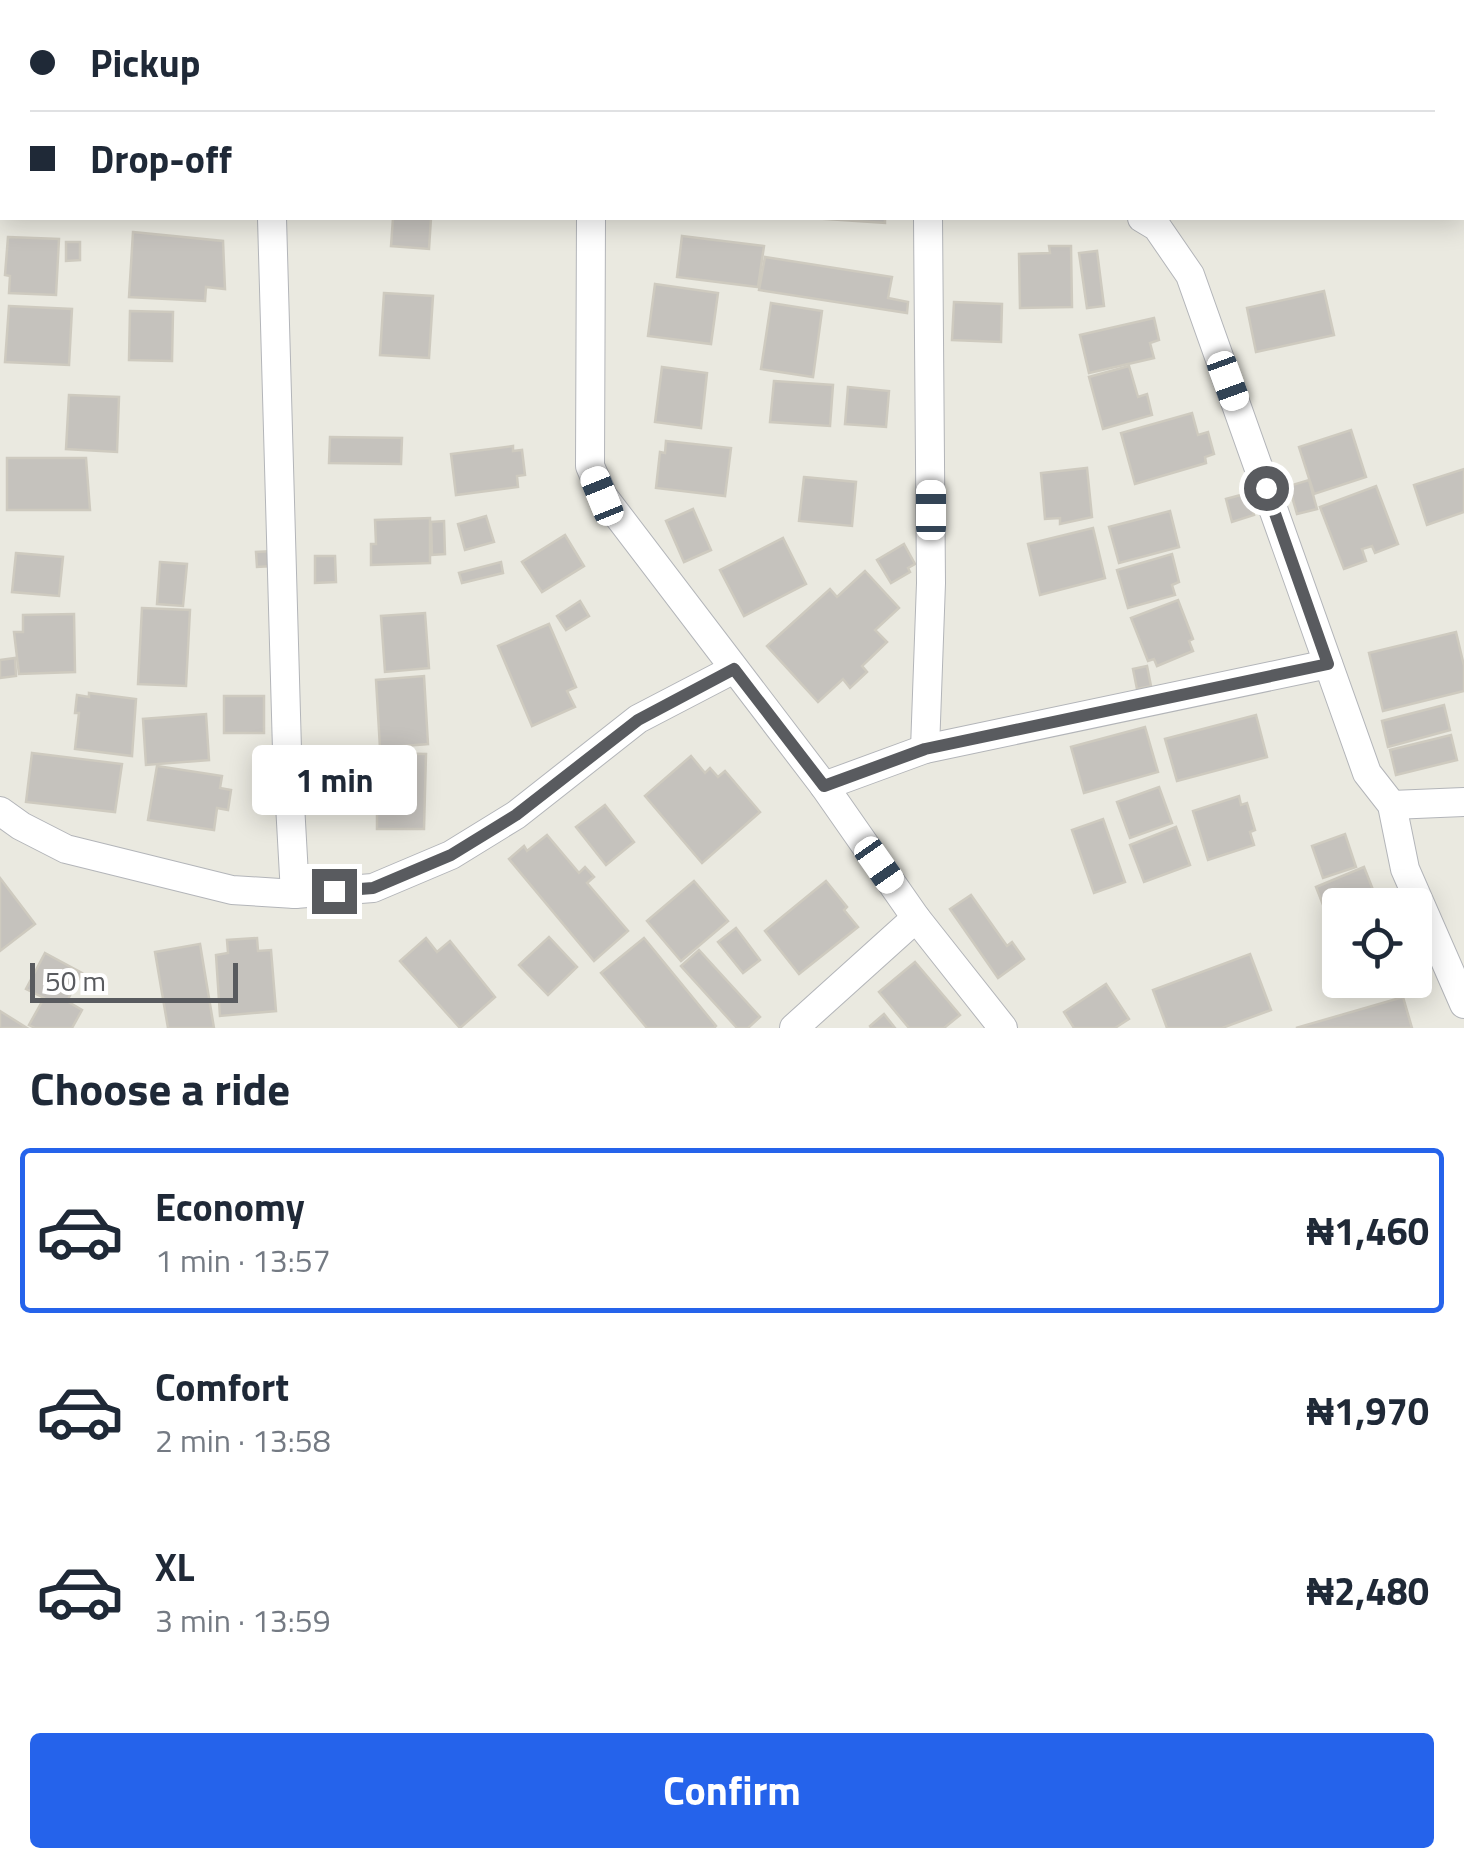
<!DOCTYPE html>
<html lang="en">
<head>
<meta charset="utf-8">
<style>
  :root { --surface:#fff; --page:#f6f6f7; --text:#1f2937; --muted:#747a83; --line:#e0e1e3; --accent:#2563eb }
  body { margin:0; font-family:"Titillium Web",sans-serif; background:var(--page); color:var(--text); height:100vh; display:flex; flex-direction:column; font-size:38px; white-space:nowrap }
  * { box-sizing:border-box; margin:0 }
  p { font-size:32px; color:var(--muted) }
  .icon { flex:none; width:55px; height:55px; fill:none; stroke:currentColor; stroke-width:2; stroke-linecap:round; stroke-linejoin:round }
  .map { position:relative; height:1028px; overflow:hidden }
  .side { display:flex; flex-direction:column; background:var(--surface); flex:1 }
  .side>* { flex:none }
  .top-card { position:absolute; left:0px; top:0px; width:1465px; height:220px; box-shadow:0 5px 25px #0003; display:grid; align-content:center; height:220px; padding:0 30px; background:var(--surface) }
  .tools { position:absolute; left:1322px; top:888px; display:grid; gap:20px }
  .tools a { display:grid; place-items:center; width:110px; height:110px; border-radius:10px; background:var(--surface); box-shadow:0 5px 25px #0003; font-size:50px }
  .scale { position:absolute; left:30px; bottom:25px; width:208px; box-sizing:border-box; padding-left:10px; border:5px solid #595b5f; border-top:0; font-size:28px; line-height:35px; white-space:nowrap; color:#595b5f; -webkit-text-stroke:8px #fff; paint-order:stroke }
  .end { position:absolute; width:45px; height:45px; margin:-22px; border:12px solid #595b5f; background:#fff; box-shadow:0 0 0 5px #fff }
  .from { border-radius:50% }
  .bubble { position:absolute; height:70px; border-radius:10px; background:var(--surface); box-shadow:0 5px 25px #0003; font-size:32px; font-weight:700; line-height:70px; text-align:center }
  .car { position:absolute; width:30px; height:60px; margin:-30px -15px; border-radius:12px; box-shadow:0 0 8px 2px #0007; background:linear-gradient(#fff 24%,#345 0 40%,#fff 0 76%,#345 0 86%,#fff 0) }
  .top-card b { display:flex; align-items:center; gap:35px; height:95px; font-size:38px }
  .top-card b+b { border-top:2px solid var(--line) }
  .top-card i { width:25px; height:25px; background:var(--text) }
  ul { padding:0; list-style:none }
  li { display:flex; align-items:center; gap:30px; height:165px; margin:0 20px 15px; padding:0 10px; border:5px solid transparent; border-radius:10px }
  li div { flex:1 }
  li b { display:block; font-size:38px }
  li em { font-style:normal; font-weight:700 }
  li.current { border-color:var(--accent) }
  li>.icon { width:90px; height:90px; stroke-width:1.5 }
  h2 { padding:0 30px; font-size:45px; line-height:120px }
  .primary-button { display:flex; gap:20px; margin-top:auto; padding:20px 30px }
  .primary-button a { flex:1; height:115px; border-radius:10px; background:var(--accent); color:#fff; font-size:40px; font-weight:700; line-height:115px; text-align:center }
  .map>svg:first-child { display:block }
  .building { fill:#c5c2bd; stroke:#cecabf; stroke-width:2.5 }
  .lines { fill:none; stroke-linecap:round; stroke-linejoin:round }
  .minor-casing { stroke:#b3b5b9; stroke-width:30 }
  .minor { stroke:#fff; stroke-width:28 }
  .route { stroke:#595b5f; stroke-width:12 }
</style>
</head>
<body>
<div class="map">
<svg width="1464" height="1028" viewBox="0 0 1464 1028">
  <rect width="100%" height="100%" fill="#eae9e0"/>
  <g class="building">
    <rect x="11" y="0" width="63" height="2"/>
    <path d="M 154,0 L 230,0 L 230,2 L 153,2 Z"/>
    <path d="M 652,0 L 723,0 L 651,2 Z"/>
    <path d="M 393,218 L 431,218 L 429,249 L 391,246 Z"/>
    <path d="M 811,218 L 885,218 L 885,223 Z"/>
    <path d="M 133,232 L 223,241 L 225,289 L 206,287 L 205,301 L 129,297 Z"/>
    <path d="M 682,236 L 764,246 L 758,287 L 677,277 Z"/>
    <path d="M 8,237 L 59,239 L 56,295 L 9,293 L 10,276 L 5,275 Z"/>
    <path d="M 66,242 L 80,242 L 80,260 L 66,261 Z"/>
    <path d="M 1049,246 L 1071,246 L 1072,307 L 1020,308 L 1019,254 L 1050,253 Z"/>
    <path d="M 1097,251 L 1104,306 L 1087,308 L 1079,253 Z"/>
    <path d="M 765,257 L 892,277 L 888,298 L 908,302 L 907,313 L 759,290 Z"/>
    <path d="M 655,284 L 718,293 L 711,344 L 648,336 Z"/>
    <path d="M 1324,291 L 1334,335 L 1256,352 L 1247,308 Z"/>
    <path d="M 384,293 L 433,296 L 429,358 L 380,355 Z"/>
    <path d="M 954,302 L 1002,304 L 1001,342 L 952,340 Z"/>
    <path d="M 771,303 L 822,311 L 813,377 L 761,369 Z"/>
    <path d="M 9,306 L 72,309 L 69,365 L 5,362 Z"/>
    <path d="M 130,311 L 173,312 L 172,361 L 129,360 Z"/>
    <path d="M 1154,318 L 1159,340 L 1150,343 L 1154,358 L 1089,373 L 1080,335 Z"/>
    <path d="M 1129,366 L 1138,397 L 1147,394 L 1152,415 L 1103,429 L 1089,377 Z"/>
    <path d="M 662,367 L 707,373 L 701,428 L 655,422 Z"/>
    <path d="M 774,381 L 833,385 L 830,426 L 770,422 Z"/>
    <path d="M 848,387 L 889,391 L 886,427 L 845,424 Z"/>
    <path d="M 69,395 L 119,397 L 117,452 L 66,449 Z"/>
    <path d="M 1192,413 L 1198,435 L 1208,432 L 1214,454 L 1205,457 L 1206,463 L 1135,484 L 1121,433 Z"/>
    <path d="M 1351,430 L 1366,477 L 1314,494 L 1299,447 Z"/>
    <path d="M 330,437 L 402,438 L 401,464 L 329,463 Z"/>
    <path d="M 666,441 L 731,448 L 725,496 L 656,488 L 660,452 L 665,453 Z"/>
    <path d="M 513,446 L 513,451 L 522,450 L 525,475 L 517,476 L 518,487 L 456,495 L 451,454 Z"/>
    <path d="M 7,458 L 86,458 L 90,510 L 7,510 Z"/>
    <path d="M 1087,468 L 1092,517 L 1060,524 L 1060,518 L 1045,519 L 1041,473 Z"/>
    <path d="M 1464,469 L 1464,512 L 1427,525 L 1414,485 Z"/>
    <path d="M 804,477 L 856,482 L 852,526 L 799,521 Z"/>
    <path d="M 1309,480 L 1317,509 L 1297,514 L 1289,486 Z"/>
    <path d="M 1376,486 L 1398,544 L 1375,553 L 1372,546 L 1362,549 L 1366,561 L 1344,569 L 1320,507 Z"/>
    <path d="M 1248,493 L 1254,515 L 1232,522 L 1226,499 Z"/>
    <path d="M 693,509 L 711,550 L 684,562 L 666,521 Z"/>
    <path d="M 1170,511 L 1179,547 L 1119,563 L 1109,527 Z"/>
    <path d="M 486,516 L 494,542 L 465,550 L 458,524 Z"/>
    <path d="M 430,518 L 430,563 L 371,565 L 371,544 L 376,544 L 375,520 Z"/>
    <path d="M 444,521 L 445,554 L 432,555 L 431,522 Z"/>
    <path d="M 1093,528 L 1105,578 L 1040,595 L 1028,544 Z"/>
    <path d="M 565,535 L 584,566 L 542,592 L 522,562 Z"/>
    <path d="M 783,538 L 806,584 L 744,616 L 720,570 Z"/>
    <path d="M 904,544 L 915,564 L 908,568 L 910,572 L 891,583 L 877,560 Z"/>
    <path d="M 273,551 L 273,566 L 257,567 L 256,552 Z"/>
    <path d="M 16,553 L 63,557 L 59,596 L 12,592 Z"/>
    <path d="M 1172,554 L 1179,582 L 1172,585 L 1175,595 L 1128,608 L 1117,570 Z"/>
    <path d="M 315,556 L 335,556 L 336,582 L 315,583 Z"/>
    <path d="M 160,562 L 187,564 L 183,606 L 157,604 Z"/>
    <path d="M 501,562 L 503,573 L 462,583 L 459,573 Z"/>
    <path d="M 865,571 L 899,608 L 875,630 L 887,642 L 862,666 L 867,672 L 850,688 L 843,679 L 818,702 L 767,646 L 830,589 L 837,597 Z"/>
    <path d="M 1178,600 L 1193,639 L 1189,641 L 1193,651 L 1157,666 L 1154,659 L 1148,661 L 1131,618 Z"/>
    <path d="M 580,601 L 589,616 L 566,630 L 557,616 Z"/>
    <path d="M 142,608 L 190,610 L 186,686 L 138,684 Z"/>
    <path d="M 425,613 L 429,668 L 385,672 L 381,616 Z"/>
    <path d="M 74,614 L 75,672 L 19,674 L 14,632 L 23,632 L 23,615 Z"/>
    <path d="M 549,624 L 576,687 L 567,691 L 575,707 L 532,726 L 498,646 Z"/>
    <path d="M 1456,632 L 1464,666 L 1464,691 L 1383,711 L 1369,653 Z"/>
    <path d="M 15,658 L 16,676 L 0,678 L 0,660 Z"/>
    <path d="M 1147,666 L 1151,686 L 1137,689 L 1133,669 Z"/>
    <path d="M 424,676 L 428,744 L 380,748 L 376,680 Z"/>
    <path d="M 89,693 L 136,699 L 132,756 L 75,749 L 79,713 L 75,713 L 77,695 L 89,697 Z"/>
    <rect x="224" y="696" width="40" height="37"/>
    <path d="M 1444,705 L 1450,730 L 1388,747 L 1382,721 Z"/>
    <path d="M 206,714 L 209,760 L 146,765 L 143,719 Z"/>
    <path d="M 1256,715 L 1267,757 L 1177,781 L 1165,739 Z"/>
    <path d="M 1145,727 L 1158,772 L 1084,793 L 1071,747 Z"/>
    <path d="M 1451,735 L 1457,760 L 1396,775 L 1390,750 Z"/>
    <path d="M 32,753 L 122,764 L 115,812 L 26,802 Z"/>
    <path d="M 377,753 L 426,754 L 424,829 L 377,829 Z"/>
    <path d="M 691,756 L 705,773 L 710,768 L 718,777 L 725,771 L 760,812 L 702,863 L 645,796 Z"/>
    <path d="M 157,766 L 222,776 L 220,788 L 231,790 L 228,810 L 217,808 L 214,830 L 148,820 Z"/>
    <path d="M 1159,787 L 1172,823 L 1130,838 L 1117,802 Z"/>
    <path d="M 1239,796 L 1241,805 L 1247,803 L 1255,830 L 1250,832 L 1254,845 L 1208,860 L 1193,811 Z"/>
    <path d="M 605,805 L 634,842 L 606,865 L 576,827 Z"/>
    <path d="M 1103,819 L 1125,882 L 1094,893 L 1072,830 Z"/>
    <path d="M 1176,827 L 1190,865 L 1144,882 L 1130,845 Z"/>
    <path d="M 1345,834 L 1356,867 L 1323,878 L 1312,846 Z"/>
    <path d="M 547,835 L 579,873 L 585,867 L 594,877 L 587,883 L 628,931 L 594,961 L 509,859 L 524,846 L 527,851 Z"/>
    <path d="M 1364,867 L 1379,905 L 1340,905 L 1340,948 L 1316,887 Z"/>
    <path d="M 0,878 L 35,924 L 0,951 Z"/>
    <path d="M 694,881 L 728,921 L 681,961 L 647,921 Z"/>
    <path d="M 826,881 L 847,907 L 844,910 L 858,927 L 799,974 L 765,931 Z"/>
    <path d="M 971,895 L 1007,946 L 1012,942 L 1024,959 L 998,978 L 950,909 Z"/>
    <path d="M 736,928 L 760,960 L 743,973 L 718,942 Z"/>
    <path d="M 549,937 L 577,967 L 548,995 L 519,965 Z"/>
    <path d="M 257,938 L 258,951 L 271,950 L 276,1011 L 220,1016 L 216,955 L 228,953 L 227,940 Z"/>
    <path d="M 426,938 L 437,952 L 450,941 L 495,997 L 460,1028 L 400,961 Z"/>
    <path d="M 644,938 L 716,1026 L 714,1028 L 647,1028 L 601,973 Z"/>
    <path d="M 200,944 L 214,1028 L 168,1028 L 155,952 Z"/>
    <path d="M 699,950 L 760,1017 L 748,1028 L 737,1028 L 681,966 Z"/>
    <path d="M 45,953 L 82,973 L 67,1001 L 82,1010 L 72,1028 L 35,1028 L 29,1025 L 44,998 L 26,989 Z"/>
    <path d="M 1250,954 L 1271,1010 L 1222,1028 L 1167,1028 L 1153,990 Z"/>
    <path d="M 915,962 L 960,1015 L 944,1028 L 909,1028 L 879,992 Z"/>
    <path d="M 1106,984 L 1129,1019 L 1115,1028 L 1074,1028 L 1064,1012 Z"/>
    <path d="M 1403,997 L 1412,1028 L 1296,1028 Z"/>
    <path d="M 0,1011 L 27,1028 L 0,1028 Z"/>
    <path d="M 884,1014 L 895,1028 L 871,1028 L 870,1026 Z"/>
  </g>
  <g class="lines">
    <defs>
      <g id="minor">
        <path d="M 925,0 L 925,2"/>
        <path d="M 276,2 L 276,0"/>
        <path d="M 592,2 L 592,0"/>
        <path d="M 272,218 L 287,750 L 295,894"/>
        <path d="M 591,218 L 590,466 L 603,496 L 824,786 L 916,918 L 1003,1028"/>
        <path d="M 1142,218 L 1157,227 L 1190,275 L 1367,773 L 1392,805 L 1405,869 L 1464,1004"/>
        <path d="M 925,749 L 931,583 L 928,218"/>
        <path d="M 824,786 L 925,749 L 1328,664"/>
        <path d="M 1392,805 L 1464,802"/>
        <path d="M 0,811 L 21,826 L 66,849 L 232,890 L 295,894 L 373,888 L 451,855 L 516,815 L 638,719 L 734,669"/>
        <path d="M 794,1028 L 916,918"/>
      </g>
    </defs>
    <use href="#minor" class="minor-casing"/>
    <use href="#minor" class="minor"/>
  </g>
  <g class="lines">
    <path class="route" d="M 334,891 L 373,888 L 451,855 L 516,815 L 638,720 L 734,669 L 824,786 L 925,749 L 1328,664 L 1266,488"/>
  </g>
</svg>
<div class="tools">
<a><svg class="icon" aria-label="locate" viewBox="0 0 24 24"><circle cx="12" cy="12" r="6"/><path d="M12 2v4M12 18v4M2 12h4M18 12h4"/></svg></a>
</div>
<div class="scale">50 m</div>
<i class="end from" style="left:1266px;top:488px"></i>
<i class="end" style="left:334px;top:891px"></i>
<div class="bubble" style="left:252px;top:745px;width:165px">1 min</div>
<i class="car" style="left:1228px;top:381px;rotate:160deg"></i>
<i class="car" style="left:602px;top:496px;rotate:338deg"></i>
<i class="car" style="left:931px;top:510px;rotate:0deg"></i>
<i class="car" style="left:879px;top:865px;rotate:145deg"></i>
<div class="top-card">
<b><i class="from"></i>Pickup</b>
<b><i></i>Drop-off</b>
</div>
</div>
<section class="side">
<h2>Choose a ride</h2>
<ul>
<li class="current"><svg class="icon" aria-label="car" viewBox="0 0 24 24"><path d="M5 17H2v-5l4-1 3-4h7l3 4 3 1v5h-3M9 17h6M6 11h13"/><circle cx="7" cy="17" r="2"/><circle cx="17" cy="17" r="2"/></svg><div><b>Economy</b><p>1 min · 13:57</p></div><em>₦1,460</em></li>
<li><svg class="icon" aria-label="car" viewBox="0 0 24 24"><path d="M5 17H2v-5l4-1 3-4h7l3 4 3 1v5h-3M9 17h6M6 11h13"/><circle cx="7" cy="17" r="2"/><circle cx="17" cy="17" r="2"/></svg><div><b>Comfort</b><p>2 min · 13:58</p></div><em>₦1,970</em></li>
<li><svg class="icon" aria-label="car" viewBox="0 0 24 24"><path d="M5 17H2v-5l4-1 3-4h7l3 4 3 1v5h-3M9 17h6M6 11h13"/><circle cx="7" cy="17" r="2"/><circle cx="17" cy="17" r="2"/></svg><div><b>XL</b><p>3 min · 13:59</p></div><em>₦2,480</em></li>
</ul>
<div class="primary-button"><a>Confirm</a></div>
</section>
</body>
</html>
